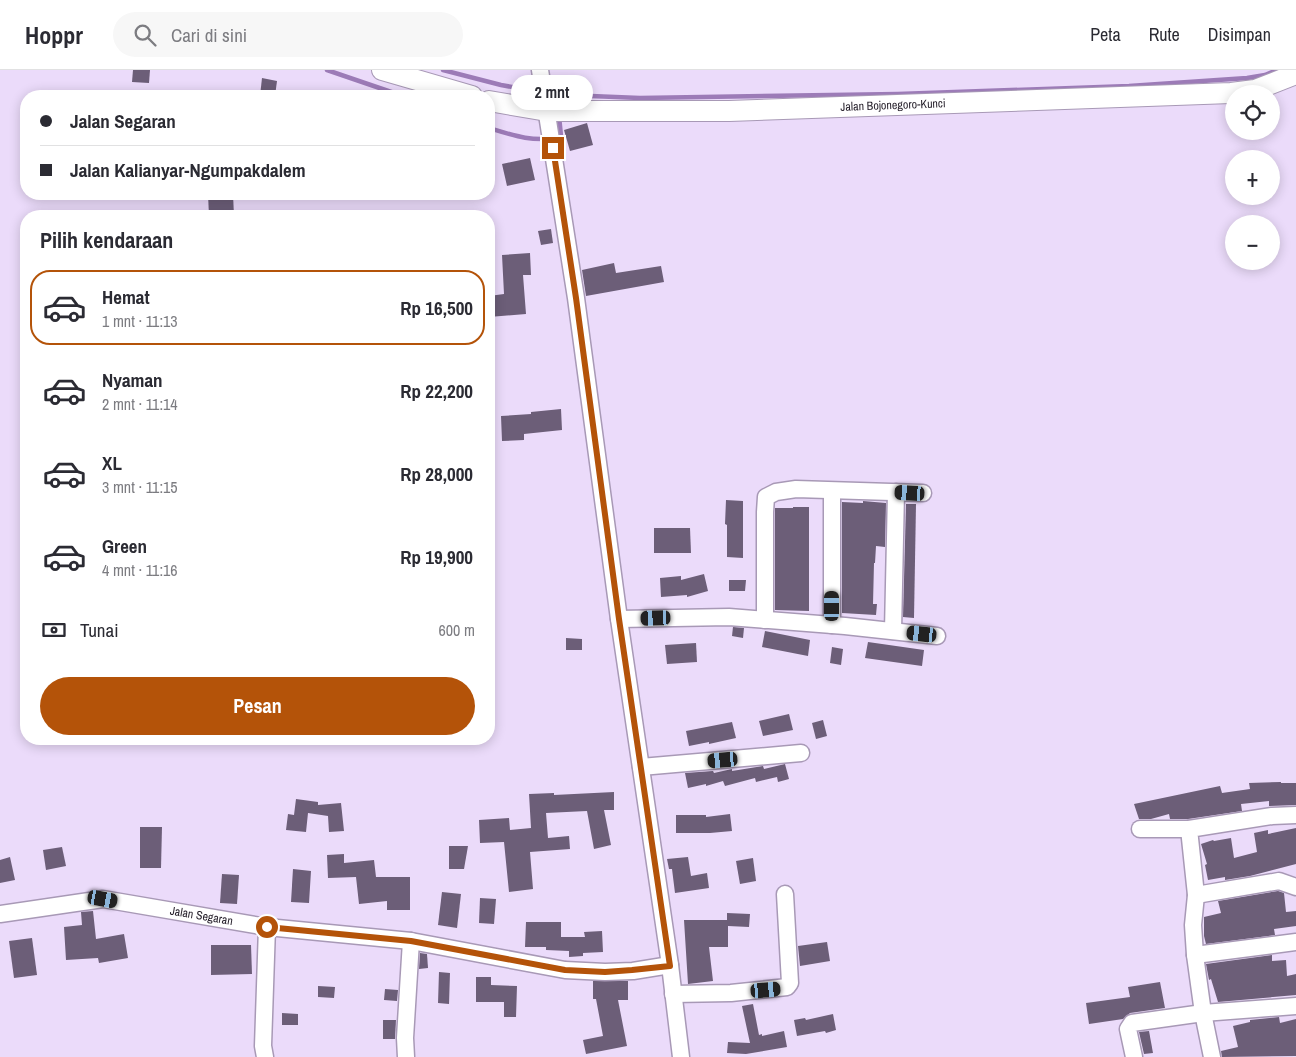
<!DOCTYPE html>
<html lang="id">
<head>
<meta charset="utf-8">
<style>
  :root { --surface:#fff; --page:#f7f7f7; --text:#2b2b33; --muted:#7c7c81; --line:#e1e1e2; --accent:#b45309 }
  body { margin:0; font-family:"Archivo Narrow",sans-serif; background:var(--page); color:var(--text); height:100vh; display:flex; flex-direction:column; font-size:19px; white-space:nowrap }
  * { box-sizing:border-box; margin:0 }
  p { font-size:16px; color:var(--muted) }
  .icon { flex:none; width:28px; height:28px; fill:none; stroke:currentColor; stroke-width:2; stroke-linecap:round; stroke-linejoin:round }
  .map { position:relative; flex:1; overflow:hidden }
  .panel { position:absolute; left:20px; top:140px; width:475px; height:535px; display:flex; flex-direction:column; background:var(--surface); border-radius:20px; box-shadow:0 2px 12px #0003 }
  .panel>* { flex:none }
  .guide { position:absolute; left:20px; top:20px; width:475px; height:110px; border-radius:20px; box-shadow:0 2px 12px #0003; display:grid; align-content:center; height:110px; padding:0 20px; background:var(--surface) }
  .buttons { position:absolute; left:1225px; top:15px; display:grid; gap:10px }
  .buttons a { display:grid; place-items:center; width:55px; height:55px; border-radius:50%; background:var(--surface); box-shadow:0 2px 12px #0003; font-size:25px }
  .end { position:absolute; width:22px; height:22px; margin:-11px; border:6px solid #b45309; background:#fff; box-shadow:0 0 0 2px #fff }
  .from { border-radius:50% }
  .bubble { position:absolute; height:35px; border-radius:18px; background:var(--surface); box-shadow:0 2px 12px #0003; font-size:16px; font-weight:700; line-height:35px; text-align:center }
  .car { position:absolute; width:15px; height:30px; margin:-15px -8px; border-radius:6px; box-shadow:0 0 4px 1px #0007; background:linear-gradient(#222 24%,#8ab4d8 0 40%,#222 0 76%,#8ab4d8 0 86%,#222 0) }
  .guide b { display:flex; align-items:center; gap:18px; height:48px; font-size:19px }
  .guide b+b { border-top:1px solid var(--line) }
  .guide i { width:12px; height:12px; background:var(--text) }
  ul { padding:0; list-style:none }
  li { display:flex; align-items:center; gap:15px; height:75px; margin:0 10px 8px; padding:0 10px; border:2px solid transparent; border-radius:20px }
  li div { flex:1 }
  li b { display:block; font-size:19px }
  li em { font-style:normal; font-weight:700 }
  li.selected { border-color:var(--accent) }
  li>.icon { width:45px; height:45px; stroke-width:1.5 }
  h2 { padding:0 20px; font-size:22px; line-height:60px }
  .pay { display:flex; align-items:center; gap:12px; height:55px; padding:0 20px; font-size:19px }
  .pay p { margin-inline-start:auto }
  .action { display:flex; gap:10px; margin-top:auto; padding:10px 20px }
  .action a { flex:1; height:58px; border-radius:30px; background:var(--accent); color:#fff; font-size:20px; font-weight:700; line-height:58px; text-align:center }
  header { display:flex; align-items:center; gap:30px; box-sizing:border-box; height:70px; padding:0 25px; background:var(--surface); border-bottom:1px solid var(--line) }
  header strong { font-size:24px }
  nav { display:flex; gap:28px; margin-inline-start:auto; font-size:18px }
  .search { width:350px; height:45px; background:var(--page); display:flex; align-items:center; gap:12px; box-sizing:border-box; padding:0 18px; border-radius:28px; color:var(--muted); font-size:19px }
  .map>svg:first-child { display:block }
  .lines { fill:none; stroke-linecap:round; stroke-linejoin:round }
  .stream { stroke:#9c7bb7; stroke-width:4.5 }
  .building { fill:#6c5e78 }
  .minor-casing { stroke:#a899b6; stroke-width:19 }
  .major-casing { stroke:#a899b6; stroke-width:22 }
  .minor { stroke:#fff; stroke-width:16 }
  .major { stroke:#fff; stroke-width:20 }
  .route { stroke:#b45309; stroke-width:6 }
  .labels { text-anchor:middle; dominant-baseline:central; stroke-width:5; stroke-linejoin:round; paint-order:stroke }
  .street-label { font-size:12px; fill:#251f2a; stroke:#ebdbfa }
</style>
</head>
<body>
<header>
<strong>Hoppr</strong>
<div class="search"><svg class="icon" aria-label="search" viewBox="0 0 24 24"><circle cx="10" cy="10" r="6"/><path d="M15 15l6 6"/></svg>Cari di sini</div>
<nav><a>Peta</a><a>Rute</a><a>Disimpan</a></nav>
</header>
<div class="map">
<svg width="1296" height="987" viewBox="0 0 1296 987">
  <rect width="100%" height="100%" fill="#ebdbfa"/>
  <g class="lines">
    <g class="stream">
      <path d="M 327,0 L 403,26"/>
      <path d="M 443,0 L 501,15 L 540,22"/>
      <path d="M 547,23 L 566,25 L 640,28 L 898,24 L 1129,16 L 1247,8 L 1265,5 L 1277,0"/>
      <path d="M 489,58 C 518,67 529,71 560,68 L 561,66 L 559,46"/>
    </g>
  </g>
  <g class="building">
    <path d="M 133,0 L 150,0 L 149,13 L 132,12 Z"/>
    <path d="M 262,8 L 277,11 L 275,26 L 260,26 Z"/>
    <path d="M 587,53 L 593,75 L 570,81 L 564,60 Z"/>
    <path d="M 530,88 L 535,110 L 507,116 L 502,94 Z"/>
    <path d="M 208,124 L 233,124 L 234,146 L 209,146 Z"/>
    <path d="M 551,159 L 553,173 L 541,175 L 538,161 Z"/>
    <path d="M 530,183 L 531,205 L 523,205 L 526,244 L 489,247 L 489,226 L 504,224 L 502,185 Z"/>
    <path d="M 614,193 L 616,203 L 661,196 L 664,212 L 586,226 L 582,200 Z"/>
    <path d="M 561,339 L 562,360 L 524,364 L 524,370 L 502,371 L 501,346 L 531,344 L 531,342 Z"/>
    <path d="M 726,430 L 743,431 L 743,488 L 727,487 L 727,455 L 725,454 Z"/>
    <path d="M 863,431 L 886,433 L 885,477 L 876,476 L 875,493 L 874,493 L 873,534 L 877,534 L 876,545 L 842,543 L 842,432 L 863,433 Z"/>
    <path d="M 906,434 L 916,434 L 914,548 L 903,547 Z"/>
    <path d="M 793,437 L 809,437 L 809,541 L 775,540 L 775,438 L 793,438 Z"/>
    <path d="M 654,458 L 690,458 L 691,483 L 654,483 Z"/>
    <path d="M 704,504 L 708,521 L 687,527 L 687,525 L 661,527 L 660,508 L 681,506 L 681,510 Z"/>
    <path d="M 729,510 L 746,510 L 745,521 L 729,521 Z"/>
    <path d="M 733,557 L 744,558 L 743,568 L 732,566 Z"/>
    <path d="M 765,561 L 810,570 L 808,586 L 762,577 Z"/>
    <path d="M 566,568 L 582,569 L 582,580 L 566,580 Z"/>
    <path d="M 868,572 L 924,580 L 922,596 L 865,588 Z"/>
    <path d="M 696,573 L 697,592 L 667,594 L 665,575 Z"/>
    <path d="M 832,577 L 843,579 L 841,595 L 830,593 Z"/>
    <path d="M 789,644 L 793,660 L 763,666 L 759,651 Z"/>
    <path d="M 823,650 L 827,666 L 816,669 L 812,653 Z"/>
    <path d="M 732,652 L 736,668 L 709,674 L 709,672 L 689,676 L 686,661 Z"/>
    <path d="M 785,694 L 789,709 L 778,712 L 777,707 L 756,712 L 755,708 L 725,716 L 723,711 L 706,716 L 706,714 L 688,718 L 685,703 L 713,701 L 714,703 L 732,699 L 732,701 L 763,696 L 764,699 Z"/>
    <path d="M 1281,712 L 1281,713 L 1296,713 L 1296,735 L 1269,736 L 1269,731 L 1241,734 L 1242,741 L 1188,749 L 1170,749 L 1169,744 L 1151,749 L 1139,749 L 1134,734 L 1220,716 L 1222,723 L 1250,719 L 1249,713 Z"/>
    <path d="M 614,722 L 614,740 L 604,740 L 611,775 L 594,779 L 587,741 L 546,743 L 548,768 L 569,766 L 570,779 L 530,782 L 533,819 L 509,822 L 504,772 L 480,773 L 479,750 L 509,748 L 510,760 L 531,758 L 529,724 L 554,723 L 554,725 Z"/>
    <path d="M 296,729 L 318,732 L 318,735 L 341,733 L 344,761 L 329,762 L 328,746 L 308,743 L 306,762 L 286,760 L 288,744 L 294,745 Z"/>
    <path d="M 730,744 L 732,761 L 710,763 L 676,763 L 676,745 L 706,745 L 706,747 Z"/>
    <path d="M 140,757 L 162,757 L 161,798 L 140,798 Z"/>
    <path d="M 1296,758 L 1296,794 L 1250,806 L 1225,810 L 1225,807 L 1208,810 L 1205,795 L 1207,794 L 1201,774 L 1213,770 L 1214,771 L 1231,768 L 1234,788 L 1257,782 L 1254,763 L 1268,760 L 1268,764 Z"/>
    <path d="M 449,776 L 468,776 L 464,799 L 449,799 Z"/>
    <path d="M 62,777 L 66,796 L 46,800 L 43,780 Z"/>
    <path d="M 344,784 L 344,793 L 374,790 L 376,807 L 410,807 L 410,840 L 387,840 L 387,831 L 359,834 L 356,807 L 328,808 L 327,785 Z"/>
    <path d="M 10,787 L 15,810 L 0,813 L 0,790 Z"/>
    <path d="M 688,787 L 691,806 L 707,803 L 709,818 L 675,823 L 672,799 L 669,799 L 667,789 Z"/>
    <path d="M 753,788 L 756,811 L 740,814 L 736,791 Z"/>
    <path d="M 293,799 L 311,801 L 309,833 L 291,832 Z"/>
    <path d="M 222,804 L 239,805 L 237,834 L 220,833 Z"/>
    <path d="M 1278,821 L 1284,823 L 1286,842 L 1296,841 L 1296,856 L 1274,859 L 1275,865 L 1206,874 L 1204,866 L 1204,847 L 1221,843 L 1218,831 Z"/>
    <path d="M 442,822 L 461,824 L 457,858 L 438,855 Z"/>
    <path d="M 480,828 L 496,829 L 494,854 L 479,853 Z"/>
    <path d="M 93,841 L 96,869 L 124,864 L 128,888 L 99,893 L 98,888 L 66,890 L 64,857 L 82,855 L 81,842 Z"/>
    <path d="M 727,843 L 750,844 L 749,857 L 728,856 L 728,877 L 709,877 L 713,911 L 688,914 L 684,850 L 727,850 Z"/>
    <path d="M 526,852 L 561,852 L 561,867 L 585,867 L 584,862 L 602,861 L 603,882 L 583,883 L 583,886 L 569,887 L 569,881 L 546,880 L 546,877 L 525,877 Z"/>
    <path d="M 32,868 L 37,905 L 14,908 L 9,871 Z"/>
    <path d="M 827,872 L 830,891 L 800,896 L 798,876 Z"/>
    <path d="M 211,875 L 251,875 L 252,904 L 211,905 Z"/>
    <path d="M 420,883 L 427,884 L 428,898 L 419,899 Z"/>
    <path d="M 1272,885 L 1272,891 L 1286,890 L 1287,906 L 1296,904 L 1296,925 L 1218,932 L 1211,909 L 1209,910 L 1206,894 Z"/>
    <path d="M 439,902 L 450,903 L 449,934 L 438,933 Z"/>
    <path d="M 476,907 L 491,907 L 491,915 L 517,916 L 516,947 L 504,947 L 504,932 L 476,932 Z"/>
    <path d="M 593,911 L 628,911 L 628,930 L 618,930 L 627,976 L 586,984 L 583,970 L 603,966 L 596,929 L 593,929 Z"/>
    <path d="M 1160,912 L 1165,938 L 1130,943 L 1123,949 L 1089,954 L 1086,933 L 1130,927 L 1128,917 Z"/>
    <path d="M 318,916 L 335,917 L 334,928 L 318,927 Z"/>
    <path d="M 385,919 L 398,920 L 397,931 L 384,930 Z"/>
    <path d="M 753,934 L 759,965 L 762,964 L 762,966 L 784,961 L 787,977 L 746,984 L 727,983 L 728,972 L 750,973 L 742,936 Z"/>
    <path d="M 282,943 L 298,944 L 298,955 L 282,955 Z"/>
    <path d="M 833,944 L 836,960 L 826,963 L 825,961 L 797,966 L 794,950 L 805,948 L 806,950 Z"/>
    <path d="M 1279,947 L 1280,953 L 1296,949 L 1296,986 L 1222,987 L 1221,981 L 1238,977 L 1233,956 L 1250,952 L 1250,950 Z"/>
    <path d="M 383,950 L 396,950 L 395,969 L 383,969 Z"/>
    <path d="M 1149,961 L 1153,983 L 1144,984 L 1139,962 Z"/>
  </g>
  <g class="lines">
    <defs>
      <g id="minor">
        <path d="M 540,0 L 576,228 L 619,549 L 670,895 L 681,987"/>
        <path d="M 832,421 L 832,555"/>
        <path d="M 619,549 L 729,547 L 845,556 L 937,566"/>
        <path d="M 765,550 L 765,442 L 766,427 L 776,422 L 796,419 L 923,423"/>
        <path d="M 893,561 L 896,422"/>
        <path d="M 641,697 L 801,683"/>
        <path d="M 1140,759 L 1189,759"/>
        <path d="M 1196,825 L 1279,811 L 1296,817"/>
        <path id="s1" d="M 0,844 L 103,829 L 267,857 L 411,871 L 565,900 L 605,902 L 633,901 L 670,895"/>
        <path d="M 1195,885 L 1296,872"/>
        <path d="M 673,924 L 731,923 L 787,917 L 790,913 L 785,824"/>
        <path d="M 265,987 L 263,976 L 267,857"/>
        <path d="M 406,987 L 405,968 L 411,871"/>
        <path d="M 1134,987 L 1128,959 L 1132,953 L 1203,943 L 1296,936"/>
        <path d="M 1212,987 L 1203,943 L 1195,885 L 1193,855 L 1196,825 L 1189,759 L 1272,746 L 1296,745"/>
      </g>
      <g id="major">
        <path d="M 382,0 L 472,26"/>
        <path id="s2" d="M 489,31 L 547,41 L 729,41 L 1231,23 L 1255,20 L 1296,4"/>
      </g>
    </defs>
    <use href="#minor" class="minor-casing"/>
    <use href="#major" class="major-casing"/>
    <use href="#minor" class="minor"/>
    <use href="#major" class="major"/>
  </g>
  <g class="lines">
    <path class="route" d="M 267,857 L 411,871 L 565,900 L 605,902 L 632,900 L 670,896 L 619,549 L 576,228 L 553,78"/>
  </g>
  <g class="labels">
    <g class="street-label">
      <text stroke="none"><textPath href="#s2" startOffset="405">Jalan Bojonegoro-Kunci</textPath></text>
      <text stroke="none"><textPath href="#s1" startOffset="204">Jalan Segaran</textPath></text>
    </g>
  </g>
</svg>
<div class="buttons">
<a><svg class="icon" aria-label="locate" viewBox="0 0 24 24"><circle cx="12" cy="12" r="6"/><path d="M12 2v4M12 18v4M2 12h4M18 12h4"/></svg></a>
<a>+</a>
<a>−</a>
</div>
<i class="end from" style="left:267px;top:857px"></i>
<i class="end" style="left:553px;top:78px"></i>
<div class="bubble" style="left:511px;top:5px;width:82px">2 mnt</div>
<i class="car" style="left:910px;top:423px;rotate:273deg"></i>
<i class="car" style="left:832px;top:536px;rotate:0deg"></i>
<i class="car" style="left:656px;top:548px;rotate:268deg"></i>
<i class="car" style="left:922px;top:564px;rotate:276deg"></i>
<i class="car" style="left:723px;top:690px;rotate:265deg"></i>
<i class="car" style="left:103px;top:829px;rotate:100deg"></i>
<i class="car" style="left:766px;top:920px;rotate:85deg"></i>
<div class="guide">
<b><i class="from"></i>Jalan Segaran</b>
<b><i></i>Jalan Kalianyar-Ngumpakdalem</b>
</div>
<section class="panel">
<h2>Pilih kendaraan</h2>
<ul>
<li class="selected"><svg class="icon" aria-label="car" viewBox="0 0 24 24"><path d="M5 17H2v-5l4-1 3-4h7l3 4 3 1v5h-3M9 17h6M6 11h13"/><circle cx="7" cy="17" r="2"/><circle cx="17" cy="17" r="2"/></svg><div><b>Hemat</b><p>1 mnt · 11:13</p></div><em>Rp 16,500</em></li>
<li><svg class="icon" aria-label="car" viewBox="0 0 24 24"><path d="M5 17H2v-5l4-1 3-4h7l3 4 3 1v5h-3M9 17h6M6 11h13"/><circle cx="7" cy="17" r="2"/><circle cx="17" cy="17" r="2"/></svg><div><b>Nyaman</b><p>2 mnt · 11:14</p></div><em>Rp 22,200</em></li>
<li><svg class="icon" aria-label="car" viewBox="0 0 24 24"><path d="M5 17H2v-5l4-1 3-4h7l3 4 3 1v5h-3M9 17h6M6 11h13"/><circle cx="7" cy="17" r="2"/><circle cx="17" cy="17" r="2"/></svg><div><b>XL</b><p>3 mnt · 11:15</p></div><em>Rp 28,000</em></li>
<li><svg class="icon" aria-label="car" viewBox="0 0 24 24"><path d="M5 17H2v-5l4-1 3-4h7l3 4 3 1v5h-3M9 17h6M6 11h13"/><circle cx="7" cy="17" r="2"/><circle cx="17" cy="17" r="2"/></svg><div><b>Green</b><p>4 mnt · 11:16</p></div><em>Rp 19,900</em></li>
</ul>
<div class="pay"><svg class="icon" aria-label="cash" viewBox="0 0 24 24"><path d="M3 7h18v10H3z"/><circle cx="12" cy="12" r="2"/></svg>Tunai<p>600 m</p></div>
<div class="action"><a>Pesan</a></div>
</section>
</div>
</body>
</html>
